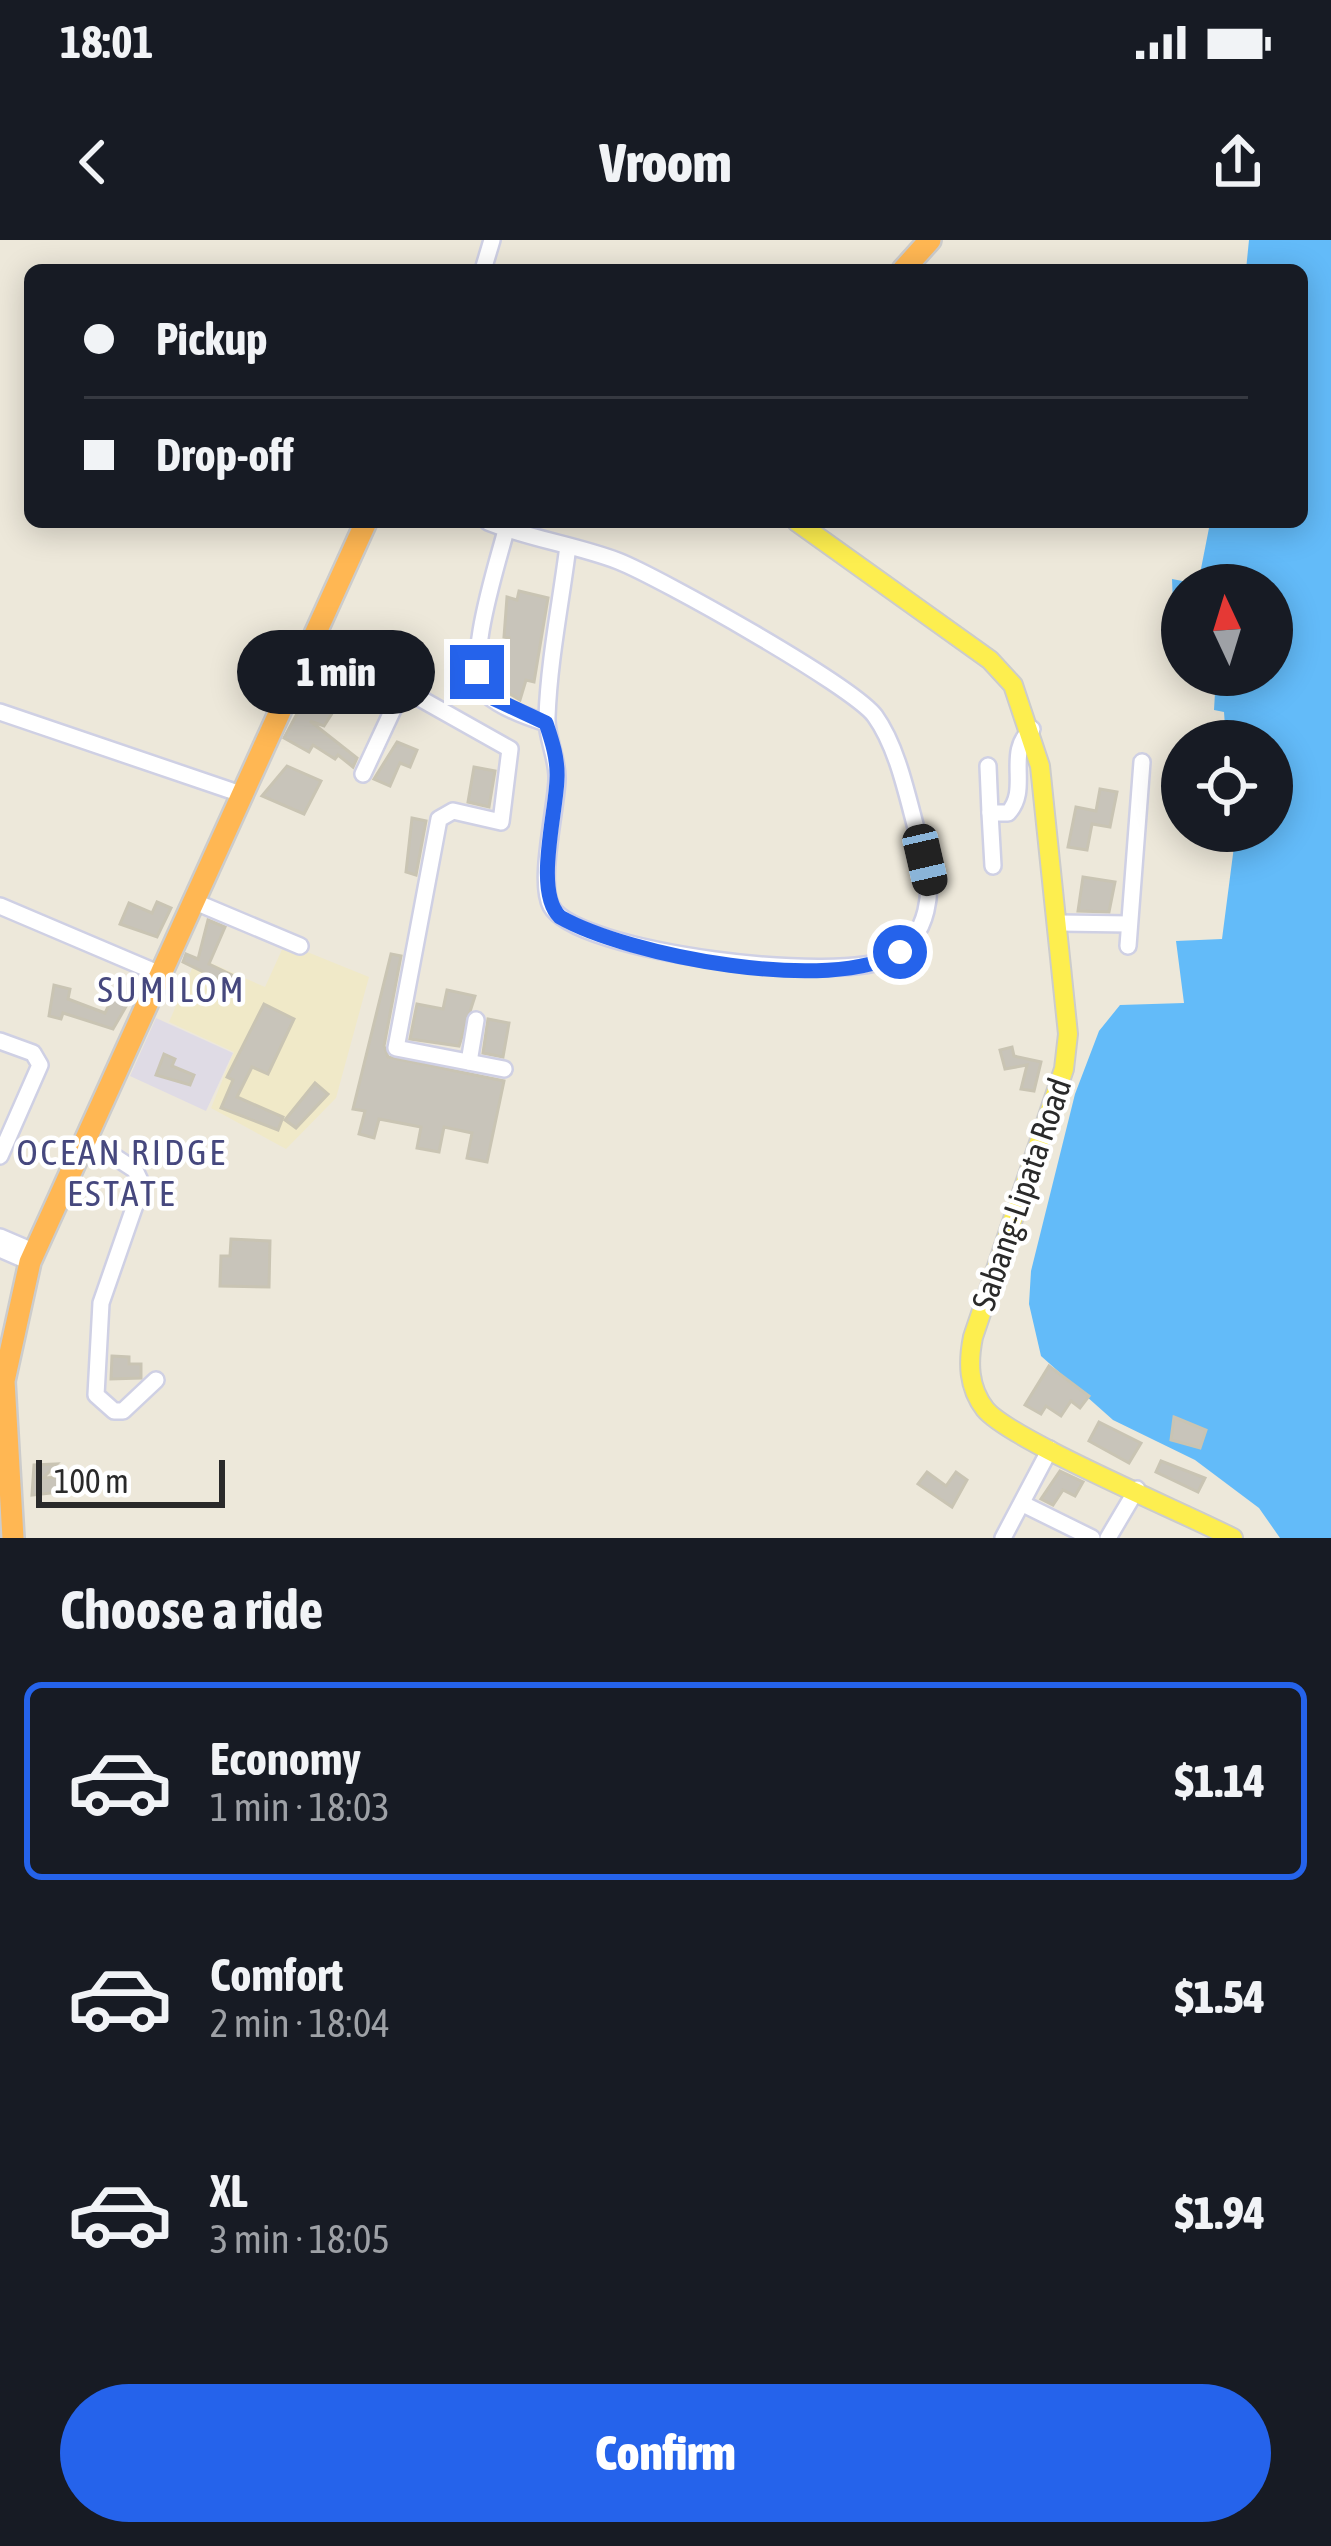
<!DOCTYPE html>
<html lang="en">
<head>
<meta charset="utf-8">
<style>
  :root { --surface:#171b24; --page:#242831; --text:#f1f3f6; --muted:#9ea1a6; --line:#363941; --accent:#2563eb }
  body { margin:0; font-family:"Asap Condensed",sans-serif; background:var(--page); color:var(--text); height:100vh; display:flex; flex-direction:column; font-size:45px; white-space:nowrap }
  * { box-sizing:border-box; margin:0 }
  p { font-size:39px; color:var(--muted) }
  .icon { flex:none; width:66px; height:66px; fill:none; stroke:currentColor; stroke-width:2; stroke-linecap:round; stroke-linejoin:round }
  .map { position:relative; height:1298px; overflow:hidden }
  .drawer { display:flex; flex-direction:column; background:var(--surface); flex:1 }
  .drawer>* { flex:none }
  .guide { position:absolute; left:24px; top:24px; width:1284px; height:264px; border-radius:18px; box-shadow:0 6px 30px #0003; display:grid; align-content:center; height:264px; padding:0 60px; background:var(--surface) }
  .needle { width:78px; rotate:356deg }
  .tools { position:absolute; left:1161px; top:324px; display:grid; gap:24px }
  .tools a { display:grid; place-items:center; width:132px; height:132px; border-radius:50%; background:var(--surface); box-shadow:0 6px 30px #0003; font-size:60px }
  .scale { position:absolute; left:36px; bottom:30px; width:189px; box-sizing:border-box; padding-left:12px; border:6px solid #2a2a2a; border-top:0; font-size:33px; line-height:42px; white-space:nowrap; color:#2a2a2a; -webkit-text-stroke:9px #fff; paint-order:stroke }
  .end { position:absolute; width:54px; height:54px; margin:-27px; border:15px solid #2563eb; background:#fff; box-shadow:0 0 0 6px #fff }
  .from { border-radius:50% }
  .bubble { position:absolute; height:84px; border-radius:42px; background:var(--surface); box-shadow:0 6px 30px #0003; font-size:39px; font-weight:800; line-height:84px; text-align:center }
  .car { position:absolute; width:36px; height:72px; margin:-36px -18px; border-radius:15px; box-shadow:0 0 9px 3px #0007; background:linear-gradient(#222 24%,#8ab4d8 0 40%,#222 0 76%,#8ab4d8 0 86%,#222 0) }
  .guide b { display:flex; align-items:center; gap:42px; height:114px; font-size:45px }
  .guide b+b { border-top:3px solid var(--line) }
  .guide i { width:30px; height:30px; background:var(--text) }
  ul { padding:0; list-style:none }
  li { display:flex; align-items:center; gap:36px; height:198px; margin:0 24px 18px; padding:0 36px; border:6px solid transparent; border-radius:18px }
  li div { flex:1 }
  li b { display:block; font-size:45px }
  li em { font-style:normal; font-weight:800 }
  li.on { border-color:var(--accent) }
  li>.icon { width:108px; height:108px; stroke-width:1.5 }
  h2 { padding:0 60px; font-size:54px; line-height:144px }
  .primary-button { display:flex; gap:24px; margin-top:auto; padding:24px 60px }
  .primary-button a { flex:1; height:138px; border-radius:72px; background:var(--accent); color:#fff; font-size:48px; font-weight:800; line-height:138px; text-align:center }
  .status { display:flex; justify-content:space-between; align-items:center; height:84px; padding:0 60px; background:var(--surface); direction:ltr }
  .status svg { height:33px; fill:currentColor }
  header { display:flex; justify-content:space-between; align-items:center; height:156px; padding:0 60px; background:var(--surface); font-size:54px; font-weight:800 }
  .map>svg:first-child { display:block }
  .industrial { fill:#dfdbe5 }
  .education { fill:#f0e9c8 }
  .water { fill:#63bbf9 }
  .building { fill:#c8c4ba; stroke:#c9c4b3; stroke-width:3 }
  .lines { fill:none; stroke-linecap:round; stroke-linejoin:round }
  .minor-casing { stroke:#cfd0e4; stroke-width:20 }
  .major-casing { stroke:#ccc; stroke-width:22 }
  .highway-casing { stroke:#ccc; stroke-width:26 }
  .minor { stroke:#fff; stroke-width:15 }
  .major { stroke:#fdee4f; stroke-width:18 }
  .highway { stroke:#ffb753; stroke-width:21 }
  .route { stroke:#2563eb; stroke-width:15 }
  .labels { text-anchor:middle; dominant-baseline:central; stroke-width:9; stroke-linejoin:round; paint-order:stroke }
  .street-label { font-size:33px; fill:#2a2a2a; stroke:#fff }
  .neighbourhood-label { font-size:36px; letter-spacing:3px; fill:#46487e; stroke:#fff }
</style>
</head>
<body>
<div class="status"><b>18:01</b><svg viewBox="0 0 49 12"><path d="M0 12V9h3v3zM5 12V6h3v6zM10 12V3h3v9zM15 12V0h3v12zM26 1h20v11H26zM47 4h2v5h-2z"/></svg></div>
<header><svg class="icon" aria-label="back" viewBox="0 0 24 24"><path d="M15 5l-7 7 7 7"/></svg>Vroom<svg class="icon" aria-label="share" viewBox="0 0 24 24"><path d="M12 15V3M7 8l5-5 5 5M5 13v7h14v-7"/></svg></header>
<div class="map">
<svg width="1331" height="1298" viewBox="0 0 1331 1298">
  <rect width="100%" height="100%" fill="#ede8da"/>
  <path class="industrial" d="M 156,778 L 233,813 L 206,871 L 130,836 Z"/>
  <path class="education" d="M 285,703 L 369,737 L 336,858 L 286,909 L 211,868 L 234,812 L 169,782 L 197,717 L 265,747 Z"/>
  <path class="water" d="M 1249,0 L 1331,0 L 1331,1298 L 1280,1298 L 1259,1268 L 1195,1220 L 1113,1180 L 1041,1116 L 1029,1064 L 1031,1031 L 1075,854 L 1099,791 L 1120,765 L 1184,763 L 1176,701 L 1222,699 L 1236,591 L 1272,591 L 1272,501 L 1226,501 L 1224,472 L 1214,470 L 1216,435 L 1272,435 L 1272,345 L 1182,345 L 1182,416 L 1175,416 L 1172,339 L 1198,344 L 1209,288 L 1215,282 L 1302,282 L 1302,30 L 1246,30 Z"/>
  <g class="building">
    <path d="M 519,351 L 548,358 L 534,442 L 526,440 L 520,460 L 495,445 L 509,398 L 504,397 L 507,357 L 517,360 Z"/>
    <path d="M 326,420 L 356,436 L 324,486 L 310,481 L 357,518 L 353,527 L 338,515 L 335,519 L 313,505 L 309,512 L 284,498 Z"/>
    <path d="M 397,502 L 417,510 L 410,527 L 400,523 L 390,546 L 374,539 Z"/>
    <path d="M 287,526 L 321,541 L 304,574 L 262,556 Z"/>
    <path d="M 474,527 L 495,531 L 489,567 L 468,562 Z"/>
    <path d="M 1100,549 L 1117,552 L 1110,587 L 1092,584 L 1087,610 L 1068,607 L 1076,567 L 1096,571 Z"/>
    <path d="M 412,578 L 426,581 L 416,635 L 406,632 Z"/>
    <path d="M 1083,637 L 1115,642 L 1109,672 L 1078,671 Z"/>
    <path d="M 157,662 L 171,668 L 157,697 L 120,684 L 129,663 L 152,673 Z"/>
    <path d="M 208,680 L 225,687 L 209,724 L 236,737 L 232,746 L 183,722 L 186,714 L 198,719 Z"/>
    <path d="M 391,714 L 401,716 L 384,806 L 388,817 L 504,841 L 487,922 L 467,918 L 472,893 L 444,887 L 439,912 L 417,908 L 421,887 L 379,879 L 374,898 L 359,894 L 365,871 L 353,869 Z"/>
    <path d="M 121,741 L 136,749 L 113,789 L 63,773 L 61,779 L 49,776 L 54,745 L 70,749 L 68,759 L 105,773 Z"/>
    <path d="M 447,750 L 475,756 L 459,806 L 410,799 L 417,764 L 443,769 Z"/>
    <path d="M 264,764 L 294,779 L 268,834 L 252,827 L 237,857 L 283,877 L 278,890 L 221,868 L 233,840 L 227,837 Z"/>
    <path d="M 488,779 L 509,783 L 503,817 L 483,813 Z"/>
    <path d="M 1012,807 L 1014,816 L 1041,822 L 1034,851 L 1021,849 L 1027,825 L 1005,829 L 1000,810 Z"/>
    <path d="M 164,814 L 175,819 L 172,826 L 194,835 L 190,845 L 156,835 Z"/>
    <path d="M 315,843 L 328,854 L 296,888 L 285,880 Z"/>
    <path d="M 231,999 L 270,1001 L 269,1047 L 220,1046 L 221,1016 L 230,1016 Z"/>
    <path d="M 112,1116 L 129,1117 L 129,1124 L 141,1124 L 141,1138 L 111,1139 Z"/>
    <path d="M 1049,1126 L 1089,1156 L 1080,1168 L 1071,1161 L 1061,1176 L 1046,1166 L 1041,1174 L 1025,1165 Z"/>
    <path d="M 1174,1177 L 1206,1190 L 1200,1208 L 1171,1200 Z"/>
    <path d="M 1099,1182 L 1141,1203 L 1129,1223 L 1089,1201 Z"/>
    <path d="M 1161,1221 L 1205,1238 L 1198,1252 L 1156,1232 Z"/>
    <path d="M 57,1224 L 43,1238 L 60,1237 L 61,1252 L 32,1255 L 34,1225 Z"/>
    <path d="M 1060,1231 L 1083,1242 L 1075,1256 L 1063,1250 L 1053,1265 L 1041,1259 Z"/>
    <path d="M 927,1232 L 946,1246 L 956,1232 L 967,1240 L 952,1267 L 918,1244 Z"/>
  </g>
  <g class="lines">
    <defs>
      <g id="minor">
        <path d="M 483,30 L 492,0"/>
        <path d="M 488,282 C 530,299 576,305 618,321 C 659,337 853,446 875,476 C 901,512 910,572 923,613 C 935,650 929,696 892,717 C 844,745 576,713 551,666 C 538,642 556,569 557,540 C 558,518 546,498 547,477 C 549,420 561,362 568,306"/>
        <path d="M 506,290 C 498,322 462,430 486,454 C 501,468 527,477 546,483"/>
        <path d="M 311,397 L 510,509 L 501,582 L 453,571 L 439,579 L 396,808 L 504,829"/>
        <path d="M 0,472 L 241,554"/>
        <path d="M 988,526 L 990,573 L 1008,573 C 1031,549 1004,512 1032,489"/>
        <path d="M 363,534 L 403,448"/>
        <path d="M 990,573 L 993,626"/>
        <path d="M 193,661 L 300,706"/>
        <path d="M 0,666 L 160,734"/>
        <path d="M 1060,683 L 1129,684"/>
        <path d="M 1128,706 L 1142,522"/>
        <path d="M 0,801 L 33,813 L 40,825 L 0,916"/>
        <path d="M 469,822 L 476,780"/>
        <path d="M 86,898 L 135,930 L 142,945 L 101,1063 L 96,1155 L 114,1171 L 123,1171 L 156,1140"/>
        <path d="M 0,997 L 35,1012"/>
        <path d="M 0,1009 L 30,1022"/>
        <path d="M 1023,1264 L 1092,1298"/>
        <path d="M 1003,1298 L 1050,1209"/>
        <path d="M 1108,1298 L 1137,1249"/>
      </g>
      <path id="major" d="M 797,282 L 990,420 L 1013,445 L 1040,526 L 1068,794 L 1064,829 L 973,1097 C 968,1122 968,1147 985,1169 C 1010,1200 1187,1274 1233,1298"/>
      <g id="highway">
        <path d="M 903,30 L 930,0"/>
        <path d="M 13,1298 L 4,1141 L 30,1022 L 366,282"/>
      </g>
    </defs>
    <use href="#minor" class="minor-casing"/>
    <use href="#major" class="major-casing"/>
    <use href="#highway" class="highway-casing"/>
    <use href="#minor" class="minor"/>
    <use href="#major" class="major"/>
    <use href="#highway" class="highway"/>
  </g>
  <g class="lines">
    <path class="route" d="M 477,432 L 488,456 L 546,483 C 552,501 558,519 557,539 C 556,574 534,652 560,677 C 628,716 832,755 900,712"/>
  </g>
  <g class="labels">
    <g class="street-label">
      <text transform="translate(1021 954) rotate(-71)">Sabang-Lipata Road</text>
    </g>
    <g class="neighbourhood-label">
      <text x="172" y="749">SUMILOM</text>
      <text x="122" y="912">OCEAN RIDGE<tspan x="122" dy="41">ESTATE</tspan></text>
    </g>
  </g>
</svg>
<div class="tools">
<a><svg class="needle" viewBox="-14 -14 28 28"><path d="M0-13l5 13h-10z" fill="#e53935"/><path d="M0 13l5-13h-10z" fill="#9ea1a6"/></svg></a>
<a><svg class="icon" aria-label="locate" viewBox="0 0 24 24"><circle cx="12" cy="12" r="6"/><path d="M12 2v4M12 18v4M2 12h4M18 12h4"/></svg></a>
</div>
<div class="scale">100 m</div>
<i class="end from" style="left:900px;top:712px"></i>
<i class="end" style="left:477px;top:432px"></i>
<div class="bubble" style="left:237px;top:390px;width:198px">1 min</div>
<i class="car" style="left:925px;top:620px;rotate:167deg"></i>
<div class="guide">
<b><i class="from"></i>Pickup</b>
<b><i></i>Drop-off</b>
</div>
</div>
<section class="drawer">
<h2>Choose a ride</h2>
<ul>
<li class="on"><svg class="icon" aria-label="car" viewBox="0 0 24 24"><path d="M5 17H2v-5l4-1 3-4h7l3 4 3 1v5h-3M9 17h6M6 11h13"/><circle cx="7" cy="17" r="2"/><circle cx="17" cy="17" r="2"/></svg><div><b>Economy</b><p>1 min · 18:03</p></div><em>$1.14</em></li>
<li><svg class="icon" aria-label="car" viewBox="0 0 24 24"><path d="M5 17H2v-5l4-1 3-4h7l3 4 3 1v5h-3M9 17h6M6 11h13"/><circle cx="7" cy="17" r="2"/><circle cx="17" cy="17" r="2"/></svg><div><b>Comfort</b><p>2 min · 18:04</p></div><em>$1.54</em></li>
<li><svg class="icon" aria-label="car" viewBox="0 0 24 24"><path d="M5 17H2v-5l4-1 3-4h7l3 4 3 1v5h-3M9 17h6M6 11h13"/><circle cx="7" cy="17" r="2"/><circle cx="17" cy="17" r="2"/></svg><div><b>XL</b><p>3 min · 18:05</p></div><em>$1.94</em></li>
</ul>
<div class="primary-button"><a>Confirm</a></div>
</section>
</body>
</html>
